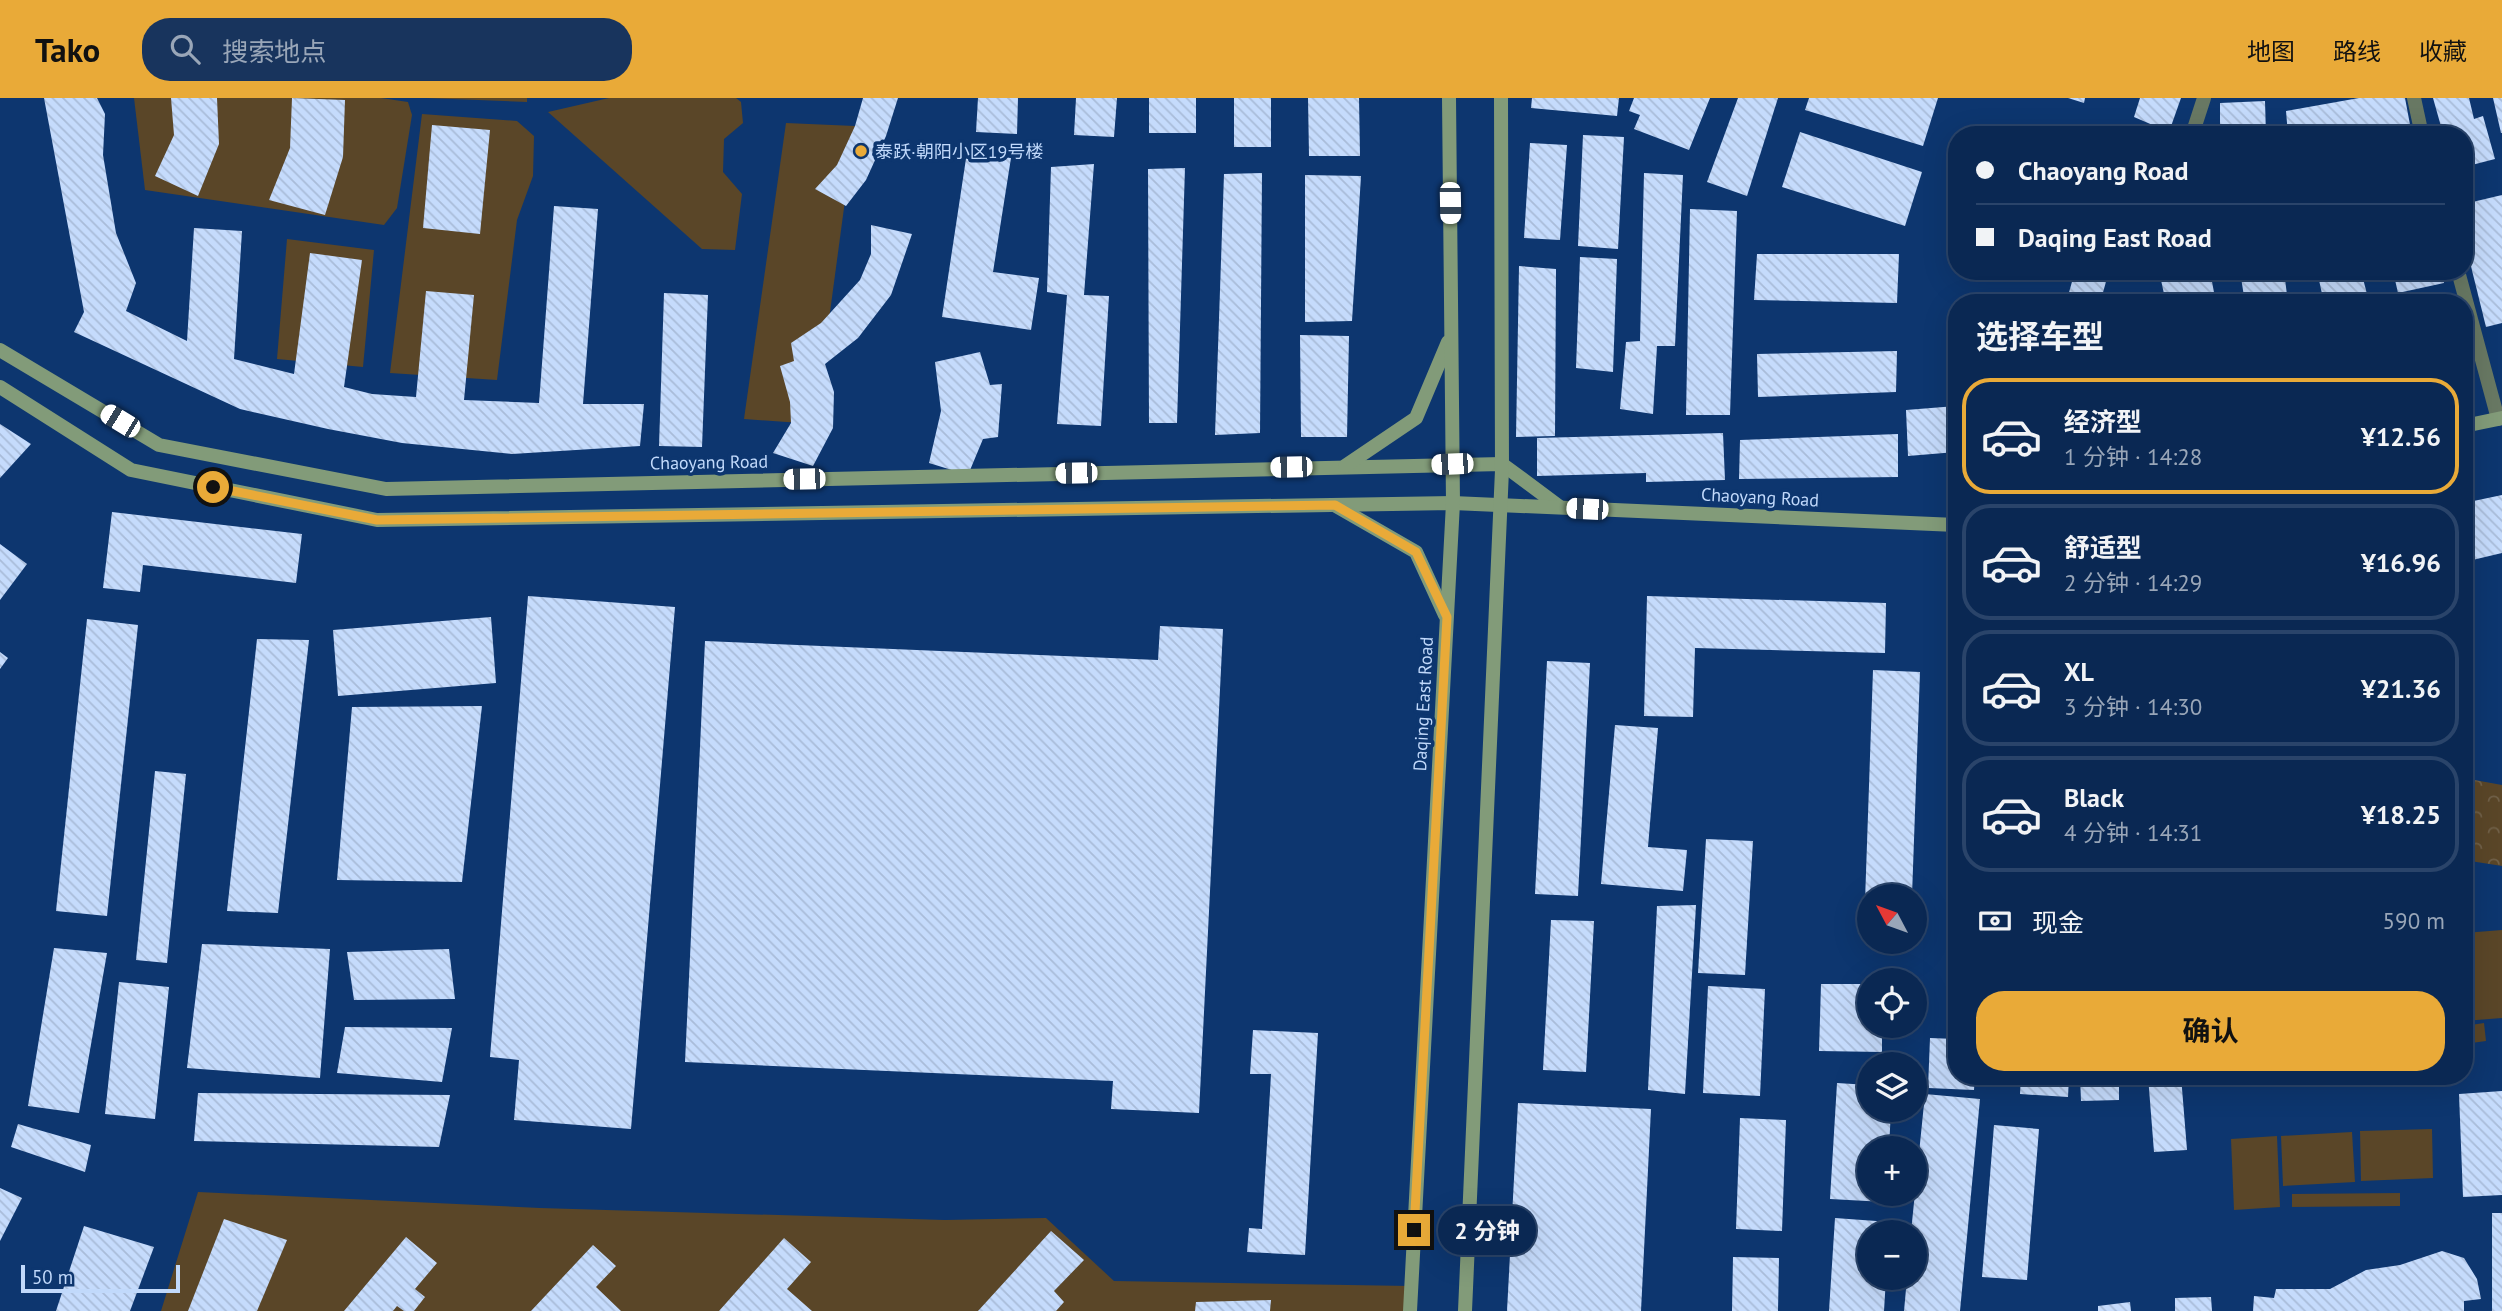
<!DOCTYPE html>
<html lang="zh">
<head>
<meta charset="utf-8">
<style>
  :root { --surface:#0a2853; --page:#18345d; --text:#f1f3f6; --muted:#99a6b8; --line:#2a446a; --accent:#e9aa38 }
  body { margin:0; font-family:"PT Sans","Noto Sans SC",sans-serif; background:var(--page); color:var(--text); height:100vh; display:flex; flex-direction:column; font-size:26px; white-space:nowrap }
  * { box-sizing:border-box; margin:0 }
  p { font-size:23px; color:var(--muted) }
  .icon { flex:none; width:38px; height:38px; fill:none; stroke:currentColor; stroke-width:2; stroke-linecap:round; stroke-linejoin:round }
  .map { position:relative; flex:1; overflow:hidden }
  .panel { position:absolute; left:1948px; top:196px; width:525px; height:791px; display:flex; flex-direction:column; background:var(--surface); border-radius:28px; box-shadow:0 7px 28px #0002,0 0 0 2px var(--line) }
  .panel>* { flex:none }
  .guide { position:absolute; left:1948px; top:28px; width:525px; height:154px; border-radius:28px; box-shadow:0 7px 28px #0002,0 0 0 2px var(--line); display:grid; align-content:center; height:154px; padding:0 28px; background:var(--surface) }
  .needle { width:46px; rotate:311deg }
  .tools { position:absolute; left:1857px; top:786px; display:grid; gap:14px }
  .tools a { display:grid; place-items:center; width:70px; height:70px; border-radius:50%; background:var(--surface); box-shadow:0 7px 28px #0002,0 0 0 2px var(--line); font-size:35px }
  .scale { position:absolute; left:21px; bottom:18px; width:159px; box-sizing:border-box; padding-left:7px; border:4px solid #c1d9fb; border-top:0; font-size:19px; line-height:24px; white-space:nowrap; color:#c1d9fb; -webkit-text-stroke:5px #0d366f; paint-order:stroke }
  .end { position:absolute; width:32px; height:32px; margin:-16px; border:9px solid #e9aa38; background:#111; box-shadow:0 0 0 4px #111 }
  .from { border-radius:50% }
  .bubble { position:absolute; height:49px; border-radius:24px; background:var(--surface); box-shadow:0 7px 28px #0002,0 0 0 2px var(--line); font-size:23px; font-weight:700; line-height:49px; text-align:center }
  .car { position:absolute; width:21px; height:42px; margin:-21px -10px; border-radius:9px; box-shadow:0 0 5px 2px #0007; background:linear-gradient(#fff 24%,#345 0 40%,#fff 0 76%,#345 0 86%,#fff 0) }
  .guide b { display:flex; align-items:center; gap:24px; height:66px; font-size:26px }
  .guide b+b { border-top:2px solid var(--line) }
  .guide i { width:18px; height:18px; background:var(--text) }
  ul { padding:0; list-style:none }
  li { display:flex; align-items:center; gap:21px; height:116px; margin:0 14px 10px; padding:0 14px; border:4px solid var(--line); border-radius:28px }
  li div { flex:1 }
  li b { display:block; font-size:26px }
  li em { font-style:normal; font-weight:700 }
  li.selected { border-color:var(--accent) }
  li>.icon { width:63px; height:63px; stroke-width:1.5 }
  h2 { padding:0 28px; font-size:32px; line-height:84px }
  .pay { display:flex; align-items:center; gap:18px; height:77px; padding:0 28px; font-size:26px }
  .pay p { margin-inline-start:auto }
  .cta { display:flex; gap:14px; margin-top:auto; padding:14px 28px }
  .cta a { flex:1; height:80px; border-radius:28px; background:var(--accent); color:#111; font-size:28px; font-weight:700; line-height:80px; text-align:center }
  header { display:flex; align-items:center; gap:42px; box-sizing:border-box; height:98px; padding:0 35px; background:var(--accent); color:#111 }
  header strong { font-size:33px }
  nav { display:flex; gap:38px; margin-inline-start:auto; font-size:24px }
  .search { width:490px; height:63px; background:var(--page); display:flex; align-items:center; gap:18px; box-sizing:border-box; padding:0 24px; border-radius:28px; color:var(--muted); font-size:26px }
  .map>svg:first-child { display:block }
  .forest { fill:url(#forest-crowns) }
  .park { fill:#5a4628 }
  .building { fill:url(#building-back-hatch) }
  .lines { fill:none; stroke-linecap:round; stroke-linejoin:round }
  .minor { stroke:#687863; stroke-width:14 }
  .secondary { stroke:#829b79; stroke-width:14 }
  .route { stroke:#e9aa38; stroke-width:9 }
  .poi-dot { fill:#e9aa38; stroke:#0d366f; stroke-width:2.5 }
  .labels { text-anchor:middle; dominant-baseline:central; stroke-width:7; stroke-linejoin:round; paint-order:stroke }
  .poi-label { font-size:18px; fill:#c1d9fb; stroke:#0d366f; text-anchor:start }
  .street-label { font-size:18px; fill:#c1d9fb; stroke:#0d366f }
</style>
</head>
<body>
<header>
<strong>Tako</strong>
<div class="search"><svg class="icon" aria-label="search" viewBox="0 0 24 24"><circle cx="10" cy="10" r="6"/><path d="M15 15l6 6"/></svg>搜索地点</div>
<nav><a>地图</a><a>路线</a><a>收藏</a></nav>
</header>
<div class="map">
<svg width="2502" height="1213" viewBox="0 0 2502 1213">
  <defs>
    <pattern id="forest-crowns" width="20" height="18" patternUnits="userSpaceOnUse" patternTransform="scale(1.75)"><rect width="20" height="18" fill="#5a4628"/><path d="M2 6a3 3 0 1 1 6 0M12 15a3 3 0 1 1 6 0" fill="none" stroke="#706048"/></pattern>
    <pattern id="building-back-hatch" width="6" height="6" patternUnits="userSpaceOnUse" patternTransform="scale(1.75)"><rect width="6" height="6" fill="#c5dbfc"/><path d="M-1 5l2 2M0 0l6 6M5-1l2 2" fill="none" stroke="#a9bcd9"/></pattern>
  </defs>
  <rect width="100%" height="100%" fill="#0d366f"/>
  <path class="forest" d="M 2469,681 L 2502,687 L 2502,768 L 2464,762 L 2464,683 Z"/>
  <g class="park">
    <path d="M 134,0 L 381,0 L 408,4 L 412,17 L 397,110 L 384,127 L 145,92 Z"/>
    <path d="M 426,0 L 527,0 L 527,4 Z"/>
    <path d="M 609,0 L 736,0 L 741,4 L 743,25 L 724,41 L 723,74 L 742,96 L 735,152 L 702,151 L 548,14 Z"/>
    <path d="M 422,16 L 517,23 L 534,38 L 533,78 L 517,122 L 497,282 L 390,275 Z"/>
    <path d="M 786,25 L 855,28 L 815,326 L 744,321 Z"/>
    <path d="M 287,141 L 374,152 L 363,269 L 277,261 Z"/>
    <path d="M 2502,832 L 2502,920 L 2464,923 L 2464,835 Z"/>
    <path d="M 2484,925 L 2486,943 L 2464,946 L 2464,928 Z"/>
    <path d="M 2432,1031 L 2433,1080 L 2361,1083 L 2360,1033 Z"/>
    <path d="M 2352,1034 L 2355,1084 L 2283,1088 L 2281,1038 Z"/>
    <path d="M 2277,1038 L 2280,1109 L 2234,1112 L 2231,1041 Z"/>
    <path d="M 198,1094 L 540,1110 L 945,1122 L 1046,1120 L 1114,1183 L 1411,1188 L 1410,1213 L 161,1213 Z"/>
    <path d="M 2400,1095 L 2400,1108 L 2292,1109 L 2292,1096 Z"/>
  </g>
  <g class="building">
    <path d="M 44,0 L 97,0 L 105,16 L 103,57 L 116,135 L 136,185 L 126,213 L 187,243 L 194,130 L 242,133 L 234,261 L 294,276 L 310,155 L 362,162 L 344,289 L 372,296 L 416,299 L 426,193 L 474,197 L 464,302 L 539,305 L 554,108 L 598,111 L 583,306 L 644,306 L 640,348 L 512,356 L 402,345 L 328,331 L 240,311 L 74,234 L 84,214 Z"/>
    <path d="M 171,0 L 217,0 L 219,46 L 198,98 L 155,78 L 174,37 Z"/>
    <path d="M 292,0 L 345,2 L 343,59 L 325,117 L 269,102 L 290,50 Z"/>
    <path d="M 863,0 L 898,0 L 886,38 L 866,82 L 846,108 L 815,91 L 837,67 L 855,28 Z"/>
    <path d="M 978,0 L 1018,0 L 1017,36 L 976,34 Z"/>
    <path d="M 1076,0 L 1117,0 L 1114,39 L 1074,37 Z"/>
    <rect x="1149" y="0" width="47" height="35"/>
    <rect x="1234" y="0" width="37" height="49"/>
    <path d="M 1308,0 L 1359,0 L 1360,58 L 1309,58 Z"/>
    <path d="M 1532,0 L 1619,0 L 1617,18 L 1531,10 Z"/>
    <path d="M 1634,0 L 1710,0 L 1689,52 L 1634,31 L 1640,17 L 1629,13 Z"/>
    <path d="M 1738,0 L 1778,0 L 1747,98 L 1707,84 Z"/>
    <path d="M 1809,0 L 1938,0 L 1923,48 L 1805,12 Z"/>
    <path d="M 2068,0 L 2085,0 L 2084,5 Z"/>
    <path d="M 2140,0 L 2181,0 L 2169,34 L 2134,19 Z"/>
    <path d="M 2359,0 L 2405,0 L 2411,32 L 2383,37 L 2288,37 L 2286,13 Z"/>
    <path d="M 2433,0 L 2469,0 L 2474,21 L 2483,18 L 2495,61 L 2464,69 L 2464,37 L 2430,37 L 2442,32 Z"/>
    <path d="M 2493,0 L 2502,0 L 2502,35 L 2501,35 Z"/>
    <path d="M 2265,3 L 2266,37 L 2220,37 L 2220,5 Z"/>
    <path d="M 432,27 L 490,32 L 480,136 L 423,130 Z"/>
    <path d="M 1800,34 L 1922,74 L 1905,128 L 1782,89 Z"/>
    <path d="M 1583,37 L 1624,39 L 1618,151 L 1578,148 Z"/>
    <path d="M 1530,45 L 1567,47 L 1560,142 L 1524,140 Z"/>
    <path d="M 967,54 L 1011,60 L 993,174 L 1039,180 L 1031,232 L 942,219 Z"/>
    <path d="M 1094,66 L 1084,197 L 1109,198 L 1101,328 L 1057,326 L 1067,197 L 1047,194 L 1051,69 Z"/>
    <path d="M 1185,70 L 1177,325 L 1149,325 L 1148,71 Z"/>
    <path d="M 1262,75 L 1260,335 L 1215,337 L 1224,76 Z"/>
    <path d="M 1644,75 L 1683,77 L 1675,248 L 1657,248 L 1653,316 L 1620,311 L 1626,244 L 1640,243 Z"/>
    <path d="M 1305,77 L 1361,78 L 1352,223 L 1305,224 Z"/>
    <path d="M 2502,97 L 2502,225 L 2486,229 L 2464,140 L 2464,106 Z"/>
    <path d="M 1690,111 L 1737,113 L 1730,317 L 1686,317 Z"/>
    <path d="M 871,127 L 912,136 L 891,197 L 858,240 L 825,266 L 834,294 L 833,330 L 813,368 L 773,355 L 791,325 L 790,304 L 780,268 L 794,263 L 791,245 L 821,225 L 860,182 L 871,156 Z"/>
    <path d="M 1757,156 L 1899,156 L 1897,205 L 1754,202 Z"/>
    <path d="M 1580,159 L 1617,161 L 1613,274 L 1576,270 Z"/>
    <path d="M 1519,168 L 1556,171 L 1555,338 L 1516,339 Z"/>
    <path d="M 2075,173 L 2109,173 L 2100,205 L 2066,205 Z"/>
    <path d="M 2159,173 L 2210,173 L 2216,205 L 2166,205 Z"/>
    <path d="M 2240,173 L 2284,173 L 2288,205 L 2245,205 Z"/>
    <path d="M 2317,173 L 2361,173 L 2367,196 L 2324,205 Z"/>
    <path d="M 2393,173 L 2441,173 L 2444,185 L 2398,195 Z"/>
    <path d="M 664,195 L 708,197 L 702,349 L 659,348 Z"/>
    <path d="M 1300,237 L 1349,238 L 1347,339 L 1301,339 Z"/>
    <path d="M 1897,253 L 1896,294 L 1758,299 L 1757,256 Z"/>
    <path d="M 980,254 L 990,287 L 1002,286 L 998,339 L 983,341 L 968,377 L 929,365 L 941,313 L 935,264 Z"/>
    <path d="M 1956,308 L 1956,354 L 1908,358 L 1906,312 Z"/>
    <path d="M 0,326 L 31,346 L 0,380 Z"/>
    <path d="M 1723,335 L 1725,382 L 1646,384 L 1646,375 L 1537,378 L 1537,340 Z"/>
    <path d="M 1898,336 L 1898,379 L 1739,381 L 1740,342 Z"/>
    <path d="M 2502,397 L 2502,455 L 2464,464 L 2464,405 Z"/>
    <path d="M 112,414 L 302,436 L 296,485 L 143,467 L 140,494 L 103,490 Z"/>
    <path d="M 0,446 L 27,466 L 0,502 Z"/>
    <path d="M 528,498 L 675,509 L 631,1031 L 514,1022 L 519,962 L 490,959 Z"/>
    <path d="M 1647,498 L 1886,505 L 1885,555 L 1695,550 L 1693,619 L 1644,618 Z"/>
    <path d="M 491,519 L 496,585 L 338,598 L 333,532 Z"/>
    <path d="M 87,521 L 138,527 L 107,818 L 56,813 Z"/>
    <path d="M 1160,528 L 1223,531 L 1199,1015 L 1111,1011 L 1113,983 L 685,964 L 705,543 L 1158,562 Z"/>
    <path d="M 257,541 L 309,542 L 278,815 L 227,813 Z"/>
    <path d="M 0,554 L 8,560 L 0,571 Z"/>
    <path d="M 1547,563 L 1590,565 L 1578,798 L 1535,796 Z"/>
    <path d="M 1873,572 L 1920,574 L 1912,798 L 1869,798 L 1869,832 L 1864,832 Z"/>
    <path d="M 1955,595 L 1956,596 L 1956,617 L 1952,617 Z"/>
    <path d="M 482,608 L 462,784 L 337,782 L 352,609 Z"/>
    <path d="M 1615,627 L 1658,630 L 1648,749 L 1687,752 L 1683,793 L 1601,786 Z"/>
    <path d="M 155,673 L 186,676 L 167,865 L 136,862 Z"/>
    <path d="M 1706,741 L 1753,743 L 1745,877 L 1698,875 Z"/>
    <path d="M 1696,807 L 1685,996 L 1648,992 L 1657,808 Z"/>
    <path d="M 1551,822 L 1594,823 L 1586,974 L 1543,972 Z"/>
    <path d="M 1954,837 L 1956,837 L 1956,917 L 1949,917 Z"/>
    <path d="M 202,846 L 330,851 L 320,980 L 187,970 Z"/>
    <path d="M 54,850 L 107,855 L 79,1015 L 28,1008 Z"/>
    <path d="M 449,851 L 455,901 L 354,902 L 347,854 Z"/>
    <path d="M 119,884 L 169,889 L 155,1021 L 105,1016 Z"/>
    <path d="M 1821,886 L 1869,886 L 1869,928 L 1882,928 L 1882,954 L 1819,953 Z"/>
    <path d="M 1708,888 L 1765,891 L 1760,998 L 1703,995 Z"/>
    <path d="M 345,929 L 452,930 L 442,984 L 337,975 Z"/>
    <path d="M 1253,932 L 1318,935 L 1305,1157 L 1247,1154 L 1249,1130 L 1262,1131 L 1271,976 L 1250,976 Z"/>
    <path d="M 1930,940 L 1956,941 L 1956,978 L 1975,978 L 1974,992 L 1928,990 Z"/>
    <path d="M 2021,978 L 2069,978 L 2068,999 L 2020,996 Z"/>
    <path d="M 2080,978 L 2119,978 L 2119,1002 L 2081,1003 Z"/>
    <path d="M 2148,978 L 2181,978 L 2187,1052 L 2154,1054 Z"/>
    <path d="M 1837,985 L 1869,987 L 1869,1012 L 1891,1012 L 1889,1050 L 1869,1050 L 1869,1096 L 1886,1096 L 1885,1104 L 1830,1101 Z"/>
    <path d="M 2502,993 L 2502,1097 L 2463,1099 L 2459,996 Z"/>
    <path d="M 198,995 L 450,997 L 439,1049 L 194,1043 Z"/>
    <path d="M 1925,996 L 1980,1001 L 1960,1213 L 1904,1213 L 1907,1180 L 1914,1180 L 1914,1134 L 1911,1134 Z"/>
    <path d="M 1518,1005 L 1651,1011 L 1641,1213 L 1507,1213 Z"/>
    <path d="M 1740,1020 L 1786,1022 L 1782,1133 L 1736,1131 Z"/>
    <path d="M 18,1026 L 91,1047 L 85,1074 L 11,1049 Z"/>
    <path d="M 1994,1027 L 2039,1031 L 2027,1182 L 1982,1179 Z"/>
    <path d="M 0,1090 L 22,1100 L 0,1143 Z"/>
    <rect x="2492" y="1115" width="10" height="98"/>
    <path d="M 1835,1120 L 1890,1124 L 1890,1134 L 1869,1134 L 1869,1180 L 1886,1180 L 1884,1213 L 1829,1213 Z"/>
    <path d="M 224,1121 L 287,1142 L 257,1213 L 188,1213 Z"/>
    <path d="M 84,1128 L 154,1149 L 130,1213 L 56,1213 Z"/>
    <path d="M 1051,1133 L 1084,1162 L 1054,1193 L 1064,1204 L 1056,1213 L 978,1213 Z"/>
    <path d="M 406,1139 L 437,1165 L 415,1191 L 425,1199 L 414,1213 L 404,1213 L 397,1208 L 393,1213 L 344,1213 Z"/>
    <path d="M 784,1140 L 811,1164 L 787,1191 L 812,1213 L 719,1213 Z"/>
    <path d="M 593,1147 L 616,1168 L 596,1189 L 621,1213 L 531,1213 Z"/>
    <path d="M 2442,1153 L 2464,1160 L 2477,1181 L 2481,1201 L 2464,1203 L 2464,1213 L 2253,1213 L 2254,1198 L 2274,1200 L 2276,1191 L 2330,1191 L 2366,1172 L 2400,1167 Z"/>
    <path d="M 1733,1159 L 1779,1160 L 1778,1213 L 1732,1213 Z"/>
    <path d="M 2211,1199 L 2212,1213 L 2175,1213 L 2175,1200 Z"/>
    <path d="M 1271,1202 L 1270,1213 L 1195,1213 L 1196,1204 Z"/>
    <path d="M 2130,1204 L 2131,1213 L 2098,1213 L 2098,1208 Z"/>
  </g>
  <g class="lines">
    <g class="minor">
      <path d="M 2414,0 L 2422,37"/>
      <path d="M 2192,37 L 2204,0"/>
      <path d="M 2458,173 L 2498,321"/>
    </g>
    <g class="secondary">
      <path d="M 0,252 L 159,347 L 386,391 L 1502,366 L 1560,409"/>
      <path d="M 0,289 L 131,372 L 377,422 L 1453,405 L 1956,427"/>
      <path d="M 2464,328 L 2502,320"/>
      <path d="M 1345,368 L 1416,320 L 1448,244"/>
      <path d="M 1336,408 L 1416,454 L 1445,517"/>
      <path d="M 1410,1213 L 1453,405 L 1449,0"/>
      <path d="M 1465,1213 L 1502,372 L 1501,0"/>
    </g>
  </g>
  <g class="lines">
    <path class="route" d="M 213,389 L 377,422 L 1335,407 L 1416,454 L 1447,519 L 1414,1132"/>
  </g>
  <circle class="poi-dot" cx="861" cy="53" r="7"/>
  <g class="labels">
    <g class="poi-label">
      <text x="875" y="53">泰跃·朝阳小区19号楼</text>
    </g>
    <g class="street-label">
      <text transform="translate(709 364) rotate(-1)">Chaoyang Road</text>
      <text transform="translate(1760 399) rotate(3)">Chaoyang Road</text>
      <text transform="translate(1423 606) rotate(-87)">Daqing East Road</text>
    </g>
  </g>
</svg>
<div class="tools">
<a><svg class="needle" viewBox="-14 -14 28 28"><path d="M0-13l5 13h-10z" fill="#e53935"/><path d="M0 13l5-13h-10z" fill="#99a6b8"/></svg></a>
<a><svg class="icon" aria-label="locate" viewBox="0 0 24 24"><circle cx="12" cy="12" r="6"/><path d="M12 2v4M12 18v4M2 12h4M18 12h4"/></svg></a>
<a><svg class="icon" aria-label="layers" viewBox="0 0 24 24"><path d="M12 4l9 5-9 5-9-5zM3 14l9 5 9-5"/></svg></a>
<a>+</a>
<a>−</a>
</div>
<div class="scale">50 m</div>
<i class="end from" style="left:213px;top:389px"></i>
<i class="end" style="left:1414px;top:1132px"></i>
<div class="bubble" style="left:1438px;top:1108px;width:98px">2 分钟</div>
<i class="car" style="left:1450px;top:105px;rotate:179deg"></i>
<i class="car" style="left:120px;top:323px;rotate:301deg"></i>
<i class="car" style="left:1452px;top:366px;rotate:268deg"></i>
<i class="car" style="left:1291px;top:369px;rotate:269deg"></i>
<i class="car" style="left:1076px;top:375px;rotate:269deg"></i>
<i class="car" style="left:804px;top:381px;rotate:269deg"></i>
<i class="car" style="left:1587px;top:411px;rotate:273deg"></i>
<div class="guide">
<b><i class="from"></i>Chaoyang Road</b>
<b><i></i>Daqing East Road</b>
</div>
<section class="panel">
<h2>选择车型</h2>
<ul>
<li class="selected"><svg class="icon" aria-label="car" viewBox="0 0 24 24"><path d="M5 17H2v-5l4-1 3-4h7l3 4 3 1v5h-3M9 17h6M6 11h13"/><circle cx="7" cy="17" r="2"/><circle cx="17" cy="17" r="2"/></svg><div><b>经济型</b><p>1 分钟 · 14:28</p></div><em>¥12.56</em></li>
<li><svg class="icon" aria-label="car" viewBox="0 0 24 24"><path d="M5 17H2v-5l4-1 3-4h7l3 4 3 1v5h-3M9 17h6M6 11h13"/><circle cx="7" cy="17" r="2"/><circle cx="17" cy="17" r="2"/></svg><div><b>舒适型</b><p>2 分钟 · 14:29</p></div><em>¥16.96</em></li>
<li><svg class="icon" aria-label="car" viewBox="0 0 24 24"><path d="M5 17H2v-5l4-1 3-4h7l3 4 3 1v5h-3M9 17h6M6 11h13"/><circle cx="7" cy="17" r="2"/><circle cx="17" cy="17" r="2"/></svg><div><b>XL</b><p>3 分钟 · 14:30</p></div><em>¥21.36</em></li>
<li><svg class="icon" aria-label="car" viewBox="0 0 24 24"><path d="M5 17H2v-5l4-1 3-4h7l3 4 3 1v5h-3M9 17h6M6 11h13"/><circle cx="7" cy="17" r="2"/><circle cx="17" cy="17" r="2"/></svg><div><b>Black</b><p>4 分钟 · 14:31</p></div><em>¥18.25</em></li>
</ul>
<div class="pay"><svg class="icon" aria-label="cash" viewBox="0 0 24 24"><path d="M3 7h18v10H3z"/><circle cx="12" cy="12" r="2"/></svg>现金<p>590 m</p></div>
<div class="cta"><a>确认</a></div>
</section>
</div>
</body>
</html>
